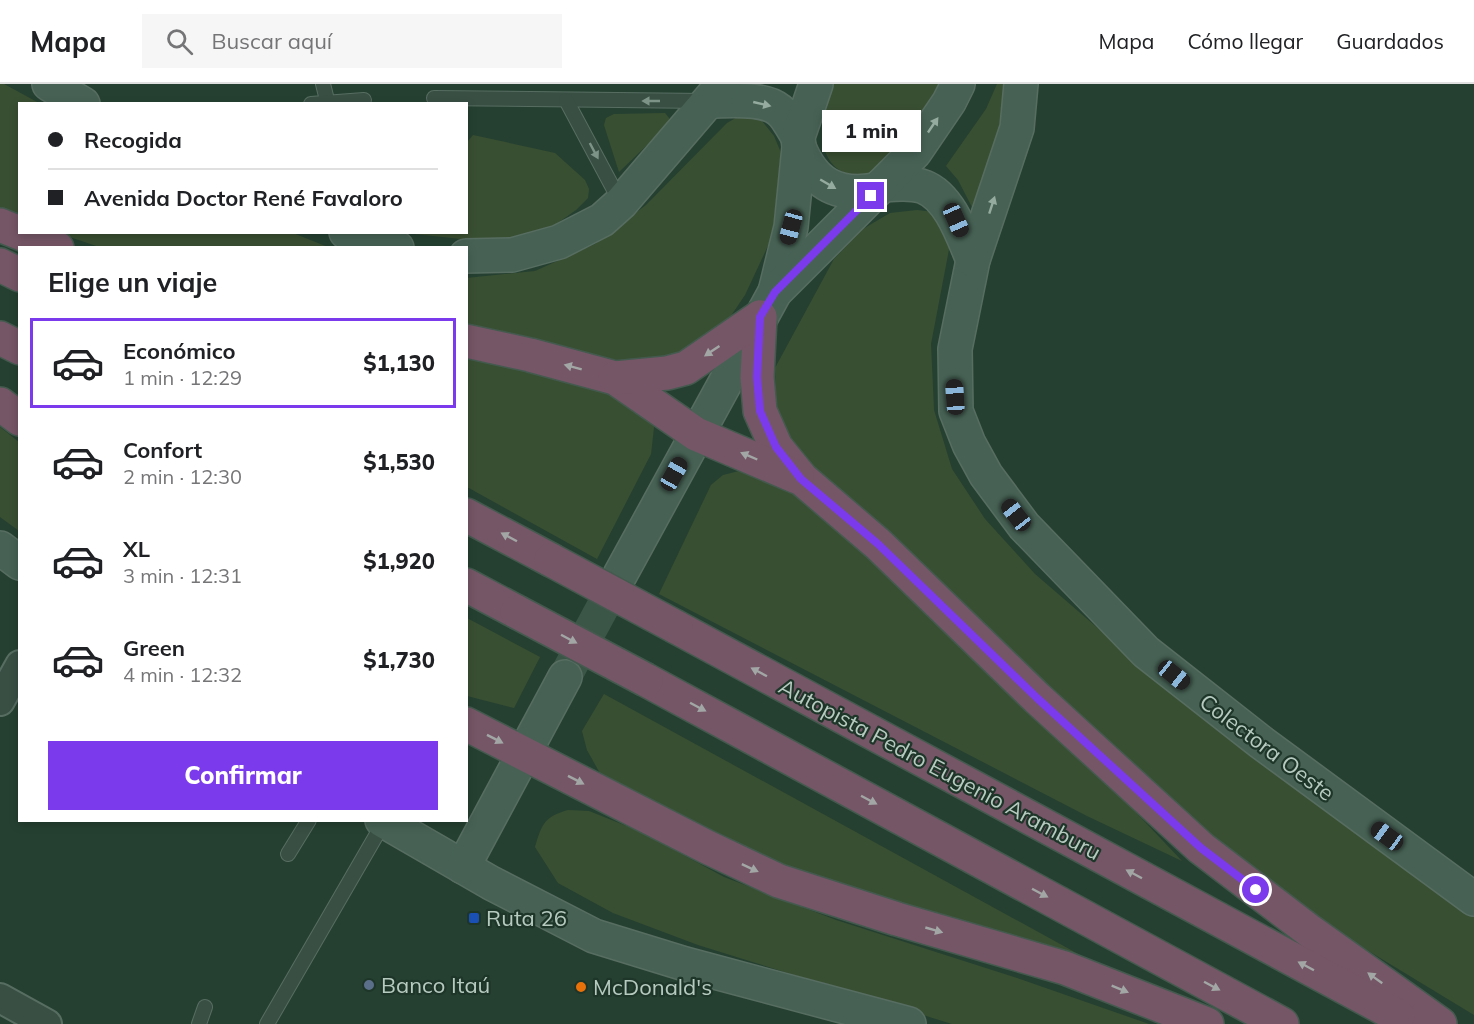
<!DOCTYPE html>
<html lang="es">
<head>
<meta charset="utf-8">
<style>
  :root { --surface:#fff; --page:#f6f6f6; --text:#202124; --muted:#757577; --line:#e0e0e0; --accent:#7c3aed }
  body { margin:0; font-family:Mulish,sans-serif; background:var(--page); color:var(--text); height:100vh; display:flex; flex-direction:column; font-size:22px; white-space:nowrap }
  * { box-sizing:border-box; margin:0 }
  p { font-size:20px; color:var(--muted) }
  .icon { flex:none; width:33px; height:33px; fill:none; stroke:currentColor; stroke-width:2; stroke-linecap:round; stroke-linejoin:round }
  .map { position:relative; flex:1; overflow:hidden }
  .sheet { position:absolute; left:18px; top:162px; width:450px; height:576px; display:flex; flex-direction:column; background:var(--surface); border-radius:0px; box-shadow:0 3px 9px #0003 }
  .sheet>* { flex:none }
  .banner { position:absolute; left:18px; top:18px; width:450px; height:132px; border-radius:0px; box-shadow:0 3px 9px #0003; display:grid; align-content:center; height:132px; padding:0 30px; background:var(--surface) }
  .end { position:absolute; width:27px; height:27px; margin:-14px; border:8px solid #7c3aed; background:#fff; box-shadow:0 0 0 3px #fff }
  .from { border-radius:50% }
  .bubble { position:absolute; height:42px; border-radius:0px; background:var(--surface); box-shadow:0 3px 9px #0003; font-size:20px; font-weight:800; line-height:42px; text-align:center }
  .car { position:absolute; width:18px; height:36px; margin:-18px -9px; border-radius:8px; box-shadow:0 0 4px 2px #0007; background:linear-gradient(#222 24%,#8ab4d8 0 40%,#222 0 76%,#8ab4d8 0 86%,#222 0) }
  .banner b { display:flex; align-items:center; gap:21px; height:57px; font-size:22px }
  .banner b+b { border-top:2px solid var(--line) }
  .banner i { width:15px; height:15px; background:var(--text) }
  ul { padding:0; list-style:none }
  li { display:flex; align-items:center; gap:18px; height:90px; margin:0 12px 9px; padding:0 18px; border:3px solid transparent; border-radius:0px }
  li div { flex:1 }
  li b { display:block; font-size:22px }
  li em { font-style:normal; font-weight:800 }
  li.current { border-color:var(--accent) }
  li>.icon { width:54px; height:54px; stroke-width:1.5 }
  h2 { padding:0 30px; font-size:27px; line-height:72px }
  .primary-button { display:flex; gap:12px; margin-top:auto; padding:12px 30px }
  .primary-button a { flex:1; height:69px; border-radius:0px; background:var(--accent); color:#fff; font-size:24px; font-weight:800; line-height:69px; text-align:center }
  header { display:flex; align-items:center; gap:36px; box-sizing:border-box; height:84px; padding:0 30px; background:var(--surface); border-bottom:2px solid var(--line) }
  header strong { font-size:28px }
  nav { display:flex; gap:33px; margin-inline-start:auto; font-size:21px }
  .search { width:420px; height:54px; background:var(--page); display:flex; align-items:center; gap:15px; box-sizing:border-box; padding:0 21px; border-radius:0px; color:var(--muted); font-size:22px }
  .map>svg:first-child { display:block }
  .green { fill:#394f32 }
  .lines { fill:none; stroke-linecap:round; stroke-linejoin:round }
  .secondary-tunnel { stroke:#3b5546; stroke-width:33; stroke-dasharray:33 16; stroke-linecap:butt }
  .lane-casing { stroke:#576d62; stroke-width:16 }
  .street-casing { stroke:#576d62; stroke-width:32 }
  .secondary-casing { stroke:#576d62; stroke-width:36 }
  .highway-casing { stroke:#445a4f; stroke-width:36 }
  .lane { stroke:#394f44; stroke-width:14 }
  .street { stroke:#394f44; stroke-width:28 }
  .secondary { stroke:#476255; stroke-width:33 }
  .highway { stroke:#755666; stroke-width:33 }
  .highway-bridge-casing { stroke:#445a4f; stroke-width:36; stroke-linecap:butt }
  .highway-bridge { stroke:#755666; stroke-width:33 }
  .oneway { fill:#7e9388 }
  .oneway2 { fill:#95aba0 }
  .oneway3 { fill:#a2a7a5 }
  .route { stroke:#7c3aed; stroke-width:8 }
  .transit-dot { fill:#1a4fb4; stroke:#1e3529; stroke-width:2 }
  .service-dot { fill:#5c6f8a; stroke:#1e3529; stroke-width:2 }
  .food-dot { fill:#e8710a; stroke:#1e3529; stroke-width:2 }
  .labels { text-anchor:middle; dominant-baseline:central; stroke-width:4.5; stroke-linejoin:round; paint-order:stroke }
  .street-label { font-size:22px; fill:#b6cac0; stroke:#1e3529 }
  .poi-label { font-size:22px; fill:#b6cac0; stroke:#1e3529; text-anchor:start }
</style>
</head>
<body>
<header>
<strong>Mapa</strong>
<div class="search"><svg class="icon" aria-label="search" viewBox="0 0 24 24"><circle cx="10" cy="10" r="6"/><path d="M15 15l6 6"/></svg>Buscar aquí</div>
<nav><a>Mapa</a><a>Cómo llegar</a><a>Guardados</a></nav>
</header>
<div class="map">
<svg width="1474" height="940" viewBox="0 0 1474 940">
  <rect width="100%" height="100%" fill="#254031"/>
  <g class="green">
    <path d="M 0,0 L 4,0 L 39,19 L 20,20 L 19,135 L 0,128 Z"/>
    <path d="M 832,0 L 948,0 C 934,19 920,38 907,57 C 902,64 897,74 891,79 C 865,101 829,94 823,59 C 820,38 825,19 832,0 Z"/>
    <path d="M 997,0 L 1008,0 L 1006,25 L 974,127 L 958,96 L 946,82 L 986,25 Z"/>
    <path d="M 665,29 L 669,34 L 669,40 L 619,88 L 604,41 L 606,34 L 614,30 Z"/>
    <path d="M 741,31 L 757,33 L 762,37 L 774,52 L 784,76 L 780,136 L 745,211 L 718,251 L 684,273 L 623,277 L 467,247 L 466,194 L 535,187 L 595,160 L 646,121 L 727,39 Z"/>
    <path d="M 473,51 L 555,69 L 585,96 L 589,105 L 588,114 L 576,126 L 549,145 L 513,154 L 470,156 L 405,149 L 466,148 L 467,58 Z"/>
    <path d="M 917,126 L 934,128 L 950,160 L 931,260 L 934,326 L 952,385 L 985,435 L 1035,490 L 1195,628 L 1309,712 L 1474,827 L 1474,931 L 1306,829 L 1214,756 L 810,381 L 785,351 L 776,327 L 775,284 L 834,175 L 863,145 L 890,129 Z"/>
    <path d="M 58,149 L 293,149 L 328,163 L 99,163 Z"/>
    <path d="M 467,275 L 588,300 L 639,324 L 654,343 L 651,370 L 597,475 L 467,403 Z"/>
    <path d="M 0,343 L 19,358 L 19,447 L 0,433 Z"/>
    <path d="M 743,386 L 805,413 L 1126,718 L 1182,777 L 1087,732 L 659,510 L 711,401 L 723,391 Z"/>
    <path d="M 467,534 L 540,573 L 514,624 L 467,612 Z"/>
    <path d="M 604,610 L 1071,866 L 1131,900 L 764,778 L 601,691 L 587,666 L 582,647 Z"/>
    <path d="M 568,726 L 589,727 L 639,747 L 724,793 L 836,836 L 1017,894 L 1149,940 L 952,940 L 698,861 L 613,829 L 558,799 L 535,763 C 542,740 544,733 568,726 Z"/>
  </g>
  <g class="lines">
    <path class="secondary-tunnel" d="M 565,593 L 620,491"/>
    <defs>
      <g id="lane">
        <path d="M 323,0 L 328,20"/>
        <path d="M 434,14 L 705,17"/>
        <path d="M 566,16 L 620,117"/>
        <path d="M 311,20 L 364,16"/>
        <path d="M 288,770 L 309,736"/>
        <path d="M 199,940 L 205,923"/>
        <path d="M 267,940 L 384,738"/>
      </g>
      <g id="street">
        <path d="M 0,617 L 20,581"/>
        <path d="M 0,914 L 47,940"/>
      </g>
      <g id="secondary">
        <path d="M 49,0 L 83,20"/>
        <path d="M 1021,0 L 1017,44 L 973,176 L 955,265 L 956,327 L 969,360 L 986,391 L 1024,442 L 1146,568 L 1262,659 L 1474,815"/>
        <path d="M 710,17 C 729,17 763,13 779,26 C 787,32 793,45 798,53"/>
        <path d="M 799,63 C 813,99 837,113 875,106"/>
        <path d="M 882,101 C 895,100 912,98 924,103 C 950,113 963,153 973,176"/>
        <path d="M 346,148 L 397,164"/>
        <path d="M 466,172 L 512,171 L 559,158 L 602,136 L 621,119 L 723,0"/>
        <path d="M 775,208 L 791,143 L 799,63 L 798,53 L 816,0"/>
        <path d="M 0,464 L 20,479"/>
        <path d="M 620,491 L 775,208 L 915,68 L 949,18 L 958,0"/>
        <path d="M 382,736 L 491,799 L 594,852 L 685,880 L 909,940"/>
        <path d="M 463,783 L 565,593"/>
      </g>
      <g id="highway">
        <path d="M 0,141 L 57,164"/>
        <path d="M 0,181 L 20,191"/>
        <path d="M 760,233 L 757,293 L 760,327 L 776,363 L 802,395 L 878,460 L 1037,614 L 1201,764 L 1311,848 L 1440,940"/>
        <path d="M 0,254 L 20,264"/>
        <path d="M 466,257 L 530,271 L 615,294 L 696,350 L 797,393"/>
        <path d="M 615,294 L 667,289 L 686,284 L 760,233"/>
        <path d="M 0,320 L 20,335"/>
        <path d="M 466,431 L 551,476"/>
        <path d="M 466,501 L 517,528"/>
        <path d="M 676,543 L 1398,932"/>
        <path d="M 646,596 L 1282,940"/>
        <path d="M 466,640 L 707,763 L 779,797 L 897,835 L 1065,884 L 1207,940"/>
      </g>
    </defs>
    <use href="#lane" class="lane-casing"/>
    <use href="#street" class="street-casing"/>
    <use href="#secondary" class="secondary-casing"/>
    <use href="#highway" class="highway-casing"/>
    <use href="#lane" class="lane"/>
    <use href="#street" class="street"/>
    <use href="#secondary" class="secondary"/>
    <use href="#highway" class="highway"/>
    <defs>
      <g id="highway-bridge">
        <path d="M 551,476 L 676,543"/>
        <path d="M 517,528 L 646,596"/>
      </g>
    </defs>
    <use href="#highway-bridge" class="highway-bridge-casing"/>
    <use href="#highway-bridge" class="highway-bridge"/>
  </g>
  <defs><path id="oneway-solid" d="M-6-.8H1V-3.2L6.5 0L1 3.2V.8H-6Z" transform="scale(1.5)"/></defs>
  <g class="oneway">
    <use href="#oneway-solid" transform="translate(651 17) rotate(-180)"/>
    <use href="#oneway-solid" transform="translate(594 67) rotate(62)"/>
  </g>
  <g class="oneway2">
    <use href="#oneway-solid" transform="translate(762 20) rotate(13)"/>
    <use href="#oneway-solid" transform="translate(933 41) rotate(-56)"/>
    <use href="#oneway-solid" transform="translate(828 100) rotate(30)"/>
    <use href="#oneway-solid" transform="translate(992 121) rotate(-72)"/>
  </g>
  <g class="oneway3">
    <use href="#oneway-solid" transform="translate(712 267) rotate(146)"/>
    <use href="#oneway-solid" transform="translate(573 283) rotate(-165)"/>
    <use href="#oneway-solid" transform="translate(749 372) rotate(-157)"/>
    <use href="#oneway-solid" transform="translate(509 453) rotate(-152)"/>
    <use href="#oneway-solid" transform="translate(569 555) rotate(28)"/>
    <use href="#oneway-solid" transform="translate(759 588) rotate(-152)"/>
    <use href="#oneway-solid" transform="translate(698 623) rotate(28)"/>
    <use href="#oneway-solid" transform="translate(495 655) rotate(27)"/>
    <use href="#oneway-solid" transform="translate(576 696) rotate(27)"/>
    <use href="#oneway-solid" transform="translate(869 716) rotate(28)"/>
    <use href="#oneway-solid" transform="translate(750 784) rotate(25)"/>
    <use href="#oneway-solid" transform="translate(1134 790) rotate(-152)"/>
    <use href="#oneway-solid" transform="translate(1040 809) rotate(28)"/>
    <use href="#oneway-solid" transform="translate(934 846) rotate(16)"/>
    <use href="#oneway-solid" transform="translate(1306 882) rotate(-152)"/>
    <use href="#oneway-solid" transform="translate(1375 894) rotate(-144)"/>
    <use href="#oneway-solid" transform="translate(1212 902) rotate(28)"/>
    <use href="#oneway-solid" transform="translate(1120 905) rotate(22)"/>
  </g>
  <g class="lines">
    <path class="route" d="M 871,112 L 775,208 L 760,233 L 757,293 L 760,327 L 776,363 L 801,395 L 878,460 L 1037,614 L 1201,764 L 1256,806"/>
  </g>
  <rect class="transit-dot" x="468" y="828" width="12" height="12" rx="3"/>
  <circle class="service-dot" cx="369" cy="901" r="6"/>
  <circle class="food-dot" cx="581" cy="903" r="6"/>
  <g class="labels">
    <g class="street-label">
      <text transform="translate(1267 663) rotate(37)">Colectora Oeste</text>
      <text transform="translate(940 685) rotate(28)">Autopista Pedro Eugenio Aramburu</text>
    </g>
    <g class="poi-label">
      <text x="486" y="834">Ruta 26</text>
      <text x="381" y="901">Banco Itaú</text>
      <text x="593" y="903">McDonald's</text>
    </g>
  </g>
</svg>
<i class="end from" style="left:1256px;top:806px"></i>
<i class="end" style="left:871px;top:112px"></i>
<div class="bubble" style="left:822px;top:26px;width:99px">1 min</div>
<i class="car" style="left:956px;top:136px;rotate:156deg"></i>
<i class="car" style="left:791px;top:143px;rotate:195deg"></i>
<i class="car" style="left:955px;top:313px;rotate:356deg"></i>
<i class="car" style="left:674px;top:390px;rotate:29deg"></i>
<i class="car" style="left:1016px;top:431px;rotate:322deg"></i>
<i class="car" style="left:1174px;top:591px;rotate:129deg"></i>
<i class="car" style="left:1387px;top:752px;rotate:306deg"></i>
<div class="banner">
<b><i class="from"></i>Recogida</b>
<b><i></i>Avenida Doctor René Favaloro</b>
</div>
<section class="sheet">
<h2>Elige un viaje</h2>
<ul>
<li class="current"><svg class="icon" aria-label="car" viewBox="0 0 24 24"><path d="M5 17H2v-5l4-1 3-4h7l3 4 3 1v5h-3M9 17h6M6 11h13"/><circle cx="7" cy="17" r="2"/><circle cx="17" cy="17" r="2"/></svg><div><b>Económico</b><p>1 min · 12:29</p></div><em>$1,130</em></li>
<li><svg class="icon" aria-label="car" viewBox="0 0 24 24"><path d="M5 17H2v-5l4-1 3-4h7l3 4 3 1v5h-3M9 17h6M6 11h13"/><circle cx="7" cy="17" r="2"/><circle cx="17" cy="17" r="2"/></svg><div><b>Confort</b><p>2 min · 12:30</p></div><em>$1,530</em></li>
<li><svg class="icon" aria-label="car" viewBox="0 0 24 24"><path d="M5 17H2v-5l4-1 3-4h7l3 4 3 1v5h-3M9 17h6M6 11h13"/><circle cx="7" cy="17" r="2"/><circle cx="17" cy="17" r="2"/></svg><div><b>XL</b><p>3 min · 12:31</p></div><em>$1,920</em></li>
<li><svg class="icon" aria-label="car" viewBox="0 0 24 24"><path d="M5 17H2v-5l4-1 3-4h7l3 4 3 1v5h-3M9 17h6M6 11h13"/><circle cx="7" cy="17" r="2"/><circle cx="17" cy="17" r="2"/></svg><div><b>Green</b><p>4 min · 12:32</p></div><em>$1,730</em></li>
</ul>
<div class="primary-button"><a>Confirmar</a></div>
</section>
</div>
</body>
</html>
